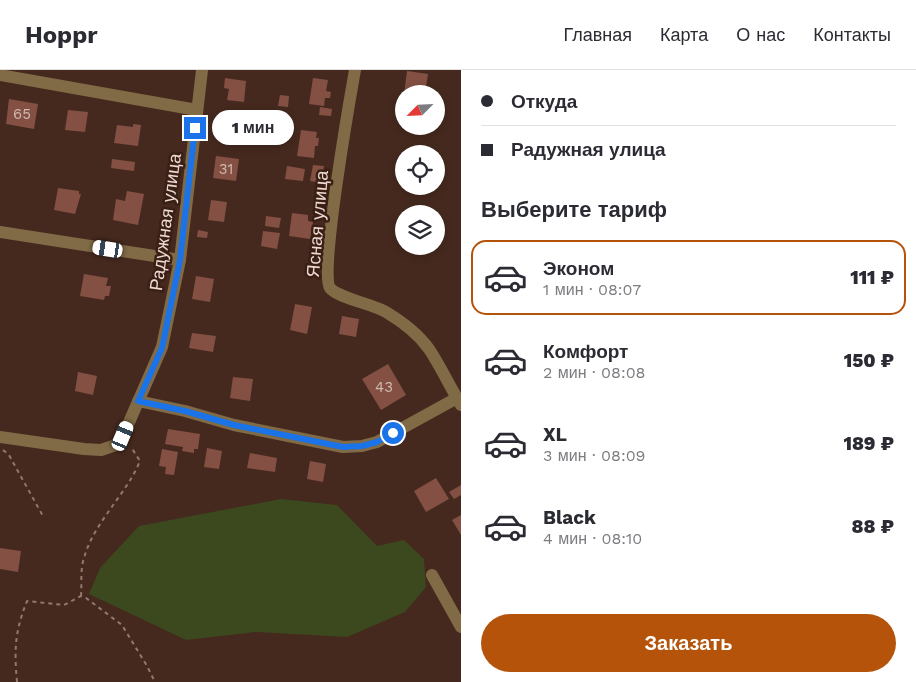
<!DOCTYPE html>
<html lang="ru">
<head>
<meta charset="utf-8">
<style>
  :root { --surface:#fff; --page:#f7f7f7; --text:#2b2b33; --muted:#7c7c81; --line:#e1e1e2; --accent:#b45309 }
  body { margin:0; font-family:"Work Sans",sans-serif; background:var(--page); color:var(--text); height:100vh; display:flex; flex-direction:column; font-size:19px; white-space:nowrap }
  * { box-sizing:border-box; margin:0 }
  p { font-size:16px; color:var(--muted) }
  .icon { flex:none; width:28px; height:28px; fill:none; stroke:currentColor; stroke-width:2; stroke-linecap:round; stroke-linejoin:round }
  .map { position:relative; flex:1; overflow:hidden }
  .panel { display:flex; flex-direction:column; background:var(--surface); width:455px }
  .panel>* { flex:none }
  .hud { display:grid; align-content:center; height:110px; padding:0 20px; background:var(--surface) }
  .needle { width:32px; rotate:246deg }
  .tools { position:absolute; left:395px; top:15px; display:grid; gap:10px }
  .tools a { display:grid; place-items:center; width:50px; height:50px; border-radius:50%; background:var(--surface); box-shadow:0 2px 8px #0003; font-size:25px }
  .end { position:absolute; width:22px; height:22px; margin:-11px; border:6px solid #1a73e8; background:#fff; box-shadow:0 0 0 2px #fff }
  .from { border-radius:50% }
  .bubble { position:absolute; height:35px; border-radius:18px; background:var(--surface); box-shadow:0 2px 8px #0003; font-size:16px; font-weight:800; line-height:35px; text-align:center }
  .car { position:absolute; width:15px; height:30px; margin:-15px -8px; border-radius:6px; box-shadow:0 0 4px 1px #0007; background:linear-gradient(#fff 24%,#345 0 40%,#fff 0 76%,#345 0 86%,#fff 0) }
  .hud b { display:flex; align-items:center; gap:18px; height:48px; font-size:19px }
  .hud b+b { border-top:1px solid var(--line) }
  .hud i { width:12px; height:12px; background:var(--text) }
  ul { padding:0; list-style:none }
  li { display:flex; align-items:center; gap:15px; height:75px; margin:0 10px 8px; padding:0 10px; border:2px solid transparent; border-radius:15px }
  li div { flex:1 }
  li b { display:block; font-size:19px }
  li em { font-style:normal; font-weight:800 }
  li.on { border-color:var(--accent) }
  li>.icon { width:45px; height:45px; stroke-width:1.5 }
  h2 { padding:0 20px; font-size:22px; line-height:60px }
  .button { display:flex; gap:10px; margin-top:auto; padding:10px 20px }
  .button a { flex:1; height:58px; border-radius:30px; background:var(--accent); color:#fff; font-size:20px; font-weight:800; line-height:58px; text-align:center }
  header { display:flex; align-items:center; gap:30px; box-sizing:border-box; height:70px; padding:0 25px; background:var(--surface); border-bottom:1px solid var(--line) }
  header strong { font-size:24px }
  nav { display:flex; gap:28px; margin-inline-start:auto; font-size:18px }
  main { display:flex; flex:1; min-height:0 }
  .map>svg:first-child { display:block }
  .green { fill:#3c481d }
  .building { fill:#835043 }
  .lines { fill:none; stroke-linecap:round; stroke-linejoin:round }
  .path { stroke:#917970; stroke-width:2; stroke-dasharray:4 4; stroke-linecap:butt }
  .minor { stroke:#806b46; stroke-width:12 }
  .route { stroke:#1a73e8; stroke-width:6 }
  .labels { text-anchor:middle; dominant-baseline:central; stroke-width:5; stroke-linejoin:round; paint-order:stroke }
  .number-label { font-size:15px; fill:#d2b8af }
  .street-label { font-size:18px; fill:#eddad3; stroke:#3a1f14 }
</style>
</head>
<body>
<header>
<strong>Hoppr</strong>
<nav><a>Главная</a><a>Карта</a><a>О нас</a><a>Контакты</a></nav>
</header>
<main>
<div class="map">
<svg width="461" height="612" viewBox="0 0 461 612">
  <rect width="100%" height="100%" fill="#45291e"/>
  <path class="green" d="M 281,429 L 337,435 L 377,476 L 404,470 L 424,489 L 426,517 L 405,542 L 347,567 L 257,562 L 186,570 L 89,524 L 100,498 L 139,456 Z"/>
  <g class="building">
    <path d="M 407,1 L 428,4 L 425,24 L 404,24 Z"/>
    <path d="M 225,8 L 246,11 L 244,32 L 227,30 L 229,19 L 224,18 Z"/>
    <path d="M 313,8 L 328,10 L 326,21 L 331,22 L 330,28 L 325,28 L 324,36 L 309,34 Z"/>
    <path d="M 280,25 L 289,26 L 288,37 L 278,36 Z"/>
    <path d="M 9,29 L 38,34 L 34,59 L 6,54 Z"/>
    <path d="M 320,37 L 332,39 L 331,46 L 319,45 Z"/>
    <path d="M 68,40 L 88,42 L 85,62 L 65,60 Z"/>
    <path d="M 253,40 L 266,42 L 265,50 L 252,48 Z"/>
    <path d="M 220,44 L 235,46 L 233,59 L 240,60 L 238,73 L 217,70 L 218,66 L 213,65 L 214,56 L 219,56 Z"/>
    <path d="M 133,54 L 141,55 L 138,76 L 114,73 L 117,55 L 133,57 Z"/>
    <path d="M 301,60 L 317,62 L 316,68 L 319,68 L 318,76 L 315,76 L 314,88 L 297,86 Z"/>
    <path d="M 216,86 L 239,89 L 236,111 L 213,108 Z"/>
    <path d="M 112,89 L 135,92 L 134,101 L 111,98 Z"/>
    <path d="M 313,95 L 324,96 L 321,113 L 310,111 Z"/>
    <path d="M 287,96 L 305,99 L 303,111 L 285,109 Z"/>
    <path d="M 58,118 L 79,121 L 79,124 L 81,124 L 75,144 L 54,140 Z"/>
    <path d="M 127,121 L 144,124 L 138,155 L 113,150 L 116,129 L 125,131 Z"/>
    <path d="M 211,130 L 227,132 L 224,152 L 208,150 Z"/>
    <path d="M 292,143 L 308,145 L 308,151 L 313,152 L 310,169 L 289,166 Z"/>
    <path d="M 266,146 L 281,148 L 279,158 L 265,156 Z"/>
    <path d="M 198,160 L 208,162 L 207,168 L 197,167 Z"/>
    <path d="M 263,161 L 280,163 L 277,179 L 261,176 Z"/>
    <path d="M 84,204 L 108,208 L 106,216 L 111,216 L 109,226 L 105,226 L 104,230 L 80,226 Z"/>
    <path d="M 196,206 L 214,209 L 210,232 L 192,229 Z"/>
    <path d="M 295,234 L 312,237 L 307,264 L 290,260 Z"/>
    <path d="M 342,246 L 359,249 L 356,267 L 339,264 Z"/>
    <path d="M 192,263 L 216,266 L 213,282 L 189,278 Z"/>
    <path d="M 388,294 L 406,325 L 381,340 L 362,309 Z"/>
    <path d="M 78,302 L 97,306 L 93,325 L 75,321 Z"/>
    <path d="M 233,307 L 253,309 L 250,331 L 230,328 Z"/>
    <path d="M 168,359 L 200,364 L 198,379 L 194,379 L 194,383 L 182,381 L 183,377 L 165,374 Z"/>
    <path d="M 207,378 L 222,381 L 219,399 L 204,397 Z"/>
    <path d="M 162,379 L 178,382 L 174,405 L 165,404 L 166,397 L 159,396 Z"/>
    <path d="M 250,383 L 277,388 L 275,402 L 247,398 Z"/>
    <path d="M 310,391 L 326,394 L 323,412 L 307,409 Z"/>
    <path d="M 436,408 L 449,429 L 426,442 L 414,421 Z"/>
    <path d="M 461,415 L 461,425 L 454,429 L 449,422 Z"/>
    <path d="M 461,445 L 461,465 L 452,450 Z"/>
    <path d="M 0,478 L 21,481 L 18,502 L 0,499 Z"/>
  </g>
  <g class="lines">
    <g class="path">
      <path d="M 3,380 L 9,385 L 44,448"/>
      <path d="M 81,526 C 82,514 80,500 84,488 C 94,452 126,425 140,391 L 131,377"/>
      <path d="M 17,612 C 14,579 15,561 27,531 L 64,535 L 81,526 L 86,528 L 122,555 L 147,596 L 155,612"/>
    </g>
    <g class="minor">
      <path d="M 355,0 C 350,28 319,205 330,218 C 338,228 373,234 386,242 C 401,251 419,265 429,279 C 441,297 450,317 461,335"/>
      <path d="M 0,5 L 197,40"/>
      <path d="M 0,162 L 180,190"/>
      <path d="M 138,331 L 185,341 L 234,355 L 343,377 L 362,376 L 377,372 L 457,328"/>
      <path d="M 0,367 L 84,379 L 101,380 L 119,374 L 123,366 L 162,277 L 180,190 L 202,0"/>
      <path d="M 432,505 L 461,557"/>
    </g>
  </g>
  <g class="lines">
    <path class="route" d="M 195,58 L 180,190 L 162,278 L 138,331 L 185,341 L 234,355 L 343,377 L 362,376 L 377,372 L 393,363"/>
  </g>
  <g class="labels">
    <g class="number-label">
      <text x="22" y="44">65</text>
      <text x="226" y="99">31</text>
      <text x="384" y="317">43</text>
    </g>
    <g class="street-label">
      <text transform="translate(165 152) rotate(-82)">Радужная улица</text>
      <text transform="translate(317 154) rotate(-85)">Ясная улица</text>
    </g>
  </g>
</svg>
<div class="tools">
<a><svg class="needle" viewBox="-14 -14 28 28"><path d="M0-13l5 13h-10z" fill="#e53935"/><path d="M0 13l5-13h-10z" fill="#7c7c81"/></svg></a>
<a><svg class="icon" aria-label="locate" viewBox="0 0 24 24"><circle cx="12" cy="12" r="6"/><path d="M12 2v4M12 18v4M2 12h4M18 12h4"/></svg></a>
<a><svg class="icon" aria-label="layers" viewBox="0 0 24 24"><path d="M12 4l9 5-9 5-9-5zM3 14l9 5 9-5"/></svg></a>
</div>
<i class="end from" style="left:393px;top:363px"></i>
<i class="end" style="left:195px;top:58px"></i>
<div class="bubble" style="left:212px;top:40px;width:82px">1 мин</div>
<i class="car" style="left:108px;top:179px;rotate:279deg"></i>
<i class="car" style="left:123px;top:366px;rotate:23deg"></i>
</div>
<section class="panel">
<div class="hud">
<b><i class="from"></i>Откуда</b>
<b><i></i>Радужная улица</b>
</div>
<h2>Выберите тариф</h2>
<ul>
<li class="on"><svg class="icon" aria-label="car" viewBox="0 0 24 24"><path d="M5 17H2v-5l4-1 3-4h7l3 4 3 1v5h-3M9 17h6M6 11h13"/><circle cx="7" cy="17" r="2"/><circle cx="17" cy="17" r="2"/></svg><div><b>Эконом</b><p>1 мин · 08:07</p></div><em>111 ₽</em></li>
<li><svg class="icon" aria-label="car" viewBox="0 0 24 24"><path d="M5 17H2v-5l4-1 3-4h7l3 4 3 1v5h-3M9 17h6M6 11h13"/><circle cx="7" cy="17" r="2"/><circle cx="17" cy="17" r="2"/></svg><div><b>Комфорт</b><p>2 мин · 08:08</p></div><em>150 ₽</em></li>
<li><svg class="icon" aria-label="car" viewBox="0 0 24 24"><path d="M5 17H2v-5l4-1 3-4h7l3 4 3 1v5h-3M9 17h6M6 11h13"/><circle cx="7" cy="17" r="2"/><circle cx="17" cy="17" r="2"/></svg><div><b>XL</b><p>3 мин · 08:09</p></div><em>189 ₽</em></li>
<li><svg class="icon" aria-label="car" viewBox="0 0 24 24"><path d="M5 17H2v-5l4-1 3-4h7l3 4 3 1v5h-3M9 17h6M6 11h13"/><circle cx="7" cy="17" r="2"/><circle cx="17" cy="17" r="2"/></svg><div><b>Black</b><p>4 мин · 08:10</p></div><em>88 ₽</em></li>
</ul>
<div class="button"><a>Заказать</a></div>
</section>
</main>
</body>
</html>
